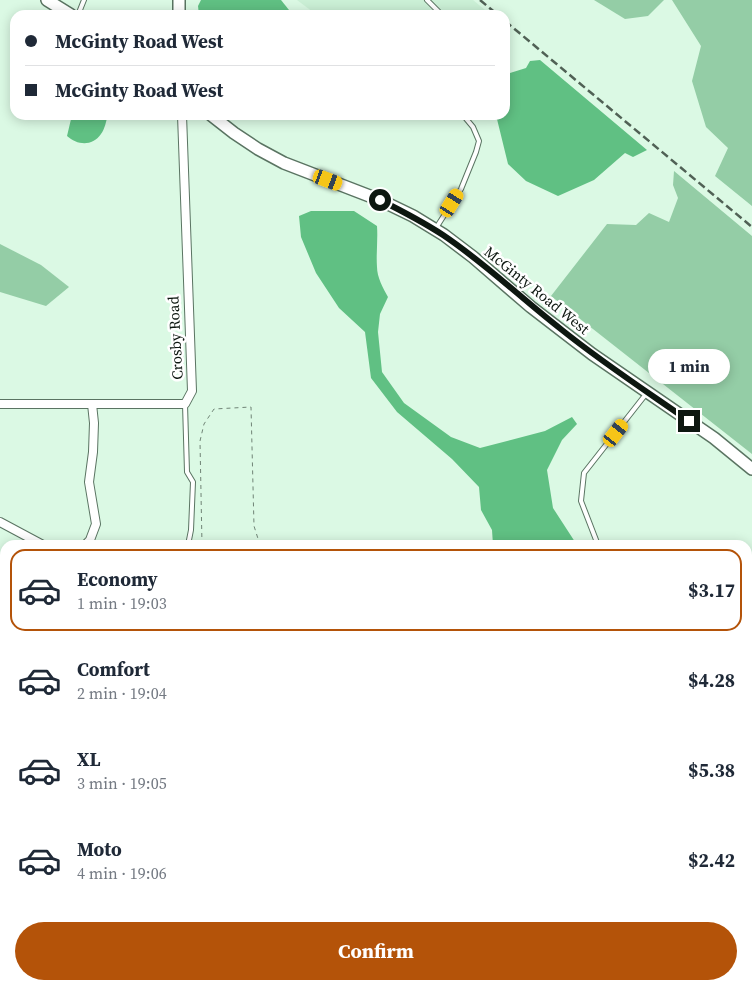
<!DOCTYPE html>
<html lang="en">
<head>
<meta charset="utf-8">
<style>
  :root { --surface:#fff; --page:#f2f2f3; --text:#1f2937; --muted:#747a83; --line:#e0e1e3; --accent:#b45309 }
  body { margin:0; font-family:"Source Serif 4",serif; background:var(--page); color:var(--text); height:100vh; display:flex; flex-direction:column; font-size:19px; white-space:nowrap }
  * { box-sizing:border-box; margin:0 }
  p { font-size:16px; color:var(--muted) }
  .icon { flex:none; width:28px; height:28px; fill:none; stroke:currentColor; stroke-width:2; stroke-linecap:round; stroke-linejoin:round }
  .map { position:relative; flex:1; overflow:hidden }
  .details { position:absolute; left:0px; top:540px; width:752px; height:450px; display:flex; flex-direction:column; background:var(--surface); border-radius:15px 15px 0 0; box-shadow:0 2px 12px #0003 }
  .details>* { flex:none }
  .hud { position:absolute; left:10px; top:10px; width:500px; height:110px; border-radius:15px; box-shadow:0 2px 12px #0003; display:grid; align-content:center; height:110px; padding:0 15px; background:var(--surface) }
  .end { position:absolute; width:22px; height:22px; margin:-11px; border:6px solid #0d1710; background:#fff; box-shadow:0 0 0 2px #fff }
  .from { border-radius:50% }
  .bubble { position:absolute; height:35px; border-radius:18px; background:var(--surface); box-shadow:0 2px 12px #0003; font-size:16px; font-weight:700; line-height:35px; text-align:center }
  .car { position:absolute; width:15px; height:30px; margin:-15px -8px; border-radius:6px; box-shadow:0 0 4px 1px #0007; background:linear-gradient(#f5c518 24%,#345 0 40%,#f5c518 0 76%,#345 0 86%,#f5c518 0) }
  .hud b { display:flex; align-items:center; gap:18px; height:48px; font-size:19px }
  .hud b+b { border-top:1px solid var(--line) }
  .hud i { width:12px; height:12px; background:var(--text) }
  ul { padding:9px 0 0; list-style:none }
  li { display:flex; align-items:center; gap:15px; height:82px; margin:0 10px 8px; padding:0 5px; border:2px solid transparent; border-radius:15px }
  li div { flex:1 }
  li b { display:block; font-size:19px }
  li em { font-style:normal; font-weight:700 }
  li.active { border-color:var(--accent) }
  li>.icon { width:45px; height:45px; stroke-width:1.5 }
  .cta { display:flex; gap:10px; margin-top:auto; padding:10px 15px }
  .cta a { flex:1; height:58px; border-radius:30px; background:var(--accent); color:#fff; font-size:20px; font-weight:700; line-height:58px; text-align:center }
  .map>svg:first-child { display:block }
  .built { fill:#cbf0d6 }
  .green { fill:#94cda6 }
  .water { fill:#60c083 }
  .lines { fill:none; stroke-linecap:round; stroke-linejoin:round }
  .lane-casing { stroke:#5a7462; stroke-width:6 }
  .street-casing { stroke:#5a7462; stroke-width:10 }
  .secondary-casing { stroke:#5a7462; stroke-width:14 }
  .path { stroke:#708476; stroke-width:1; stroke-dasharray:4 4; stroke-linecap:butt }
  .lane { stroke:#fff; stroke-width:4 }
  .street { stroke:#fff; stroke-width:8 }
  .secondary { stroke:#fff; stroke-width:11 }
  .rail { stroke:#506155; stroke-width:2.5; stroke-dasharray:8 4; stroke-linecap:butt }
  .route { stroke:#0d1710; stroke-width:6 }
  .labels { text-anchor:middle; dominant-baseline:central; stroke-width:5; stroke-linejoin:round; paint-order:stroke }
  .street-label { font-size:15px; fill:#0d1710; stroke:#fff }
</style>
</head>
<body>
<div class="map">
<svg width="752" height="990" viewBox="0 0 752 990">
  <rect width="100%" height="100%" fill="#dbf9e4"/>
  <g class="built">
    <path d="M 297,0 L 473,0 L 491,15 L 317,15 Z"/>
    <path d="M 752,576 L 752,990 L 359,990 L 362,985 L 748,985 L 748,582 Z"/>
  </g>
  <g class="green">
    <path d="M 594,0 L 664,0 L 648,16 L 625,19 Z"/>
    <path d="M 672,0 L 752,0 L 752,206 L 715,176 L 728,148 L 706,127 L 692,81 L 701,46 Z"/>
    <path d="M 674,171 L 752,236 L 752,454 L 551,296 L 607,224 L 636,225 L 649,213 L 669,222 L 678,198 L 673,185 Z"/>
    <path d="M 0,244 L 41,265 L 69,287 L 46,306 L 0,292 Z"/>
    <path d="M 0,760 L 5,766 L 5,985 L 36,985 L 33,990 L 0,990 Z"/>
  </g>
  <g class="water">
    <path d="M 201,0 L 281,0 L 293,15 L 199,15 L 198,6 Z"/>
    <path d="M 540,60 L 647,150 L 633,157 L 625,153 L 594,180 L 558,196 L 526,181 L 508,164 L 496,115 L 505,115 L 505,72 L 510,73 L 526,68 L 530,61 Z"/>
    <path d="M 72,115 L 108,115 C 106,121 105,129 101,134 C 92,147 77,145 67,136 Z"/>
    <path d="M 311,211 L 354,211 L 377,226 C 378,240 376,253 377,267 C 377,277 383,288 388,297 L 380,314 L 378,332 L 382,372 L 404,403 L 451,437 L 480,448 L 545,431 L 572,417 L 577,424 L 562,440 L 547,470 L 553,508 L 577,545 L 493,545 L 492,530 L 481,510 L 479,487 L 452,459 L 397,412 L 371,378 L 365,332 L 339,308 L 316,273 L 301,237 L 299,216 Z"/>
  </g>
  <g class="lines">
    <defs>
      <g id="lane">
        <path d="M 427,0 L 442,15"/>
        <path d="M 78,15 L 84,0"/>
        <path d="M 436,228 L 461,189 L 476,152 L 479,141 L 473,127 L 463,115"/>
        <path d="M 185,404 L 187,472 L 193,482 L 191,530 L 188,545"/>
        <path d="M 598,545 L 581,501 L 584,473 L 646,394"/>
        <path d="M 748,833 L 752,833"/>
        <path d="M 748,850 L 752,851"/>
        <path d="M 749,892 L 752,897"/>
        <path d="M 748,912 L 752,909"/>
        <path d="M 213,985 L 214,990"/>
        <path d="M 281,990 L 282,985"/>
        <path d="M 303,990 L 305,985"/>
      </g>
      <g id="street">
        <path d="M 0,404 L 185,404 L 192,391 L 182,115"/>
        <path d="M 0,522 L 43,545"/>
        <path d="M 85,545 L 90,540 L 96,524 L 89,482 L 93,452 L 94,423 L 92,404"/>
      </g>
      <g id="secondary">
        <path d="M 47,0 L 71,15"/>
        <path d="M 179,0 L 179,15"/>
        <path d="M 211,115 L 234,133 L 258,149 L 284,163 L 380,200 L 413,216 L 444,235 L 473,257 L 531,307 L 592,354 L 714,438 L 752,469"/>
      </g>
    </defs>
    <use href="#lane" class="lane-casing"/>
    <use href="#street" class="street-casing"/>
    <use href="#secondary" class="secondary-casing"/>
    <g class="path">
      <path d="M 202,545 L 200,441 L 204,424 L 214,409 L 251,407 L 254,526 L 260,545"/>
      <path d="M 752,652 L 749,680 L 752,709"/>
      <path d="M 0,673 L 5,668"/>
      <path d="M 752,718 L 750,737 L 752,751"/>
      <path d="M 748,919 L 752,924"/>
      <path d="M 92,985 L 91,987 L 94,990"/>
      <path d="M 422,985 L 425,990"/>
      <path d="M 487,990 L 489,985"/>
    </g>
    <use href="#lane" class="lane"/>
    <use href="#street" class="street"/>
    <use href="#secondary" class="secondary"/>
    <g class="rail">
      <path d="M 480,0 L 498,15"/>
      <path d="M 505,21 L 752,227"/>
    </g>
  </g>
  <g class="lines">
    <path class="route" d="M 380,200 C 402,211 423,222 443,235 C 485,263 522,299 562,330 C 603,363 646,391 689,421"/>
  </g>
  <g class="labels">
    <g class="street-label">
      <text transform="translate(537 290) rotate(39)">McGinty Road West</text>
      <text transform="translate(175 338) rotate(-93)">Crosby Road</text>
    </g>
  </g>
</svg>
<i class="end from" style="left:380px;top:200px"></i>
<i class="end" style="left:689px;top:421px"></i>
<div class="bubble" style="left:648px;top:349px;width:82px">1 min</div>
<i class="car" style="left:328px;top:180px;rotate:110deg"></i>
<i class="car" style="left:452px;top:203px;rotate:32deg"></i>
<i class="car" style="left:616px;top:433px;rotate:38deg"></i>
<div class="hud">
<b><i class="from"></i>McGinty Road West</b>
<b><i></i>McGinty Road West</b>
</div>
<section class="details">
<ul>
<li class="active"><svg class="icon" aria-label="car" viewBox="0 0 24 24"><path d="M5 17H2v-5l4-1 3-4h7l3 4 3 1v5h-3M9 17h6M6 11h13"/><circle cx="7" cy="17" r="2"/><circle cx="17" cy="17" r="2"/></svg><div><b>Economy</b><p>1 min · 19:03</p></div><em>$3.17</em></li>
<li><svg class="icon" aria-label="car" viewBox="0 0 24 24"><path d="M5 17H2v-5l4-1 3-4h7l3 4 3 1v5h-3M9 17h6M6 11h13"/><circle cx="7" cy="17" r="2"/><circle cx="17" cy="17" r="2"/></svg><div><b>Comfort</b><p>2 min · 19:04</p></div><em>$4.28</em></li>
<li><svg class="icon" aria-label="car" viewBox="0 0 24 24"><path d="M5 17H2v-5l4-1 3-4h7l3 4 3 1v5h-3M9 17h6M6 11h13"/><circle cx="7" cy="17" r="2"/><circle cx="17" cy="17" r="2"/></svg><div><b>XL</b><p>3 min · 19:05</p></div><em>$5.38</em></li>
<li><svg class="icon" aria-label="car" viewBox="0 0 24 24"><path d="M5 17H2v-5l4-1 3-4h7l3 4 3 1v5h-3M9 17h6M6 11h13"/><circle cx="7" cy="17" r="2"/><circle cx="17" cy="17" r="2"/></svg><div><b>Moto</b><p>4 min · 19:06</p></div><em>$2.42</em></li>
</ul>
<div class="cta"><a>Confirm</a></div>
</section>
</div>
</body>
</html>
